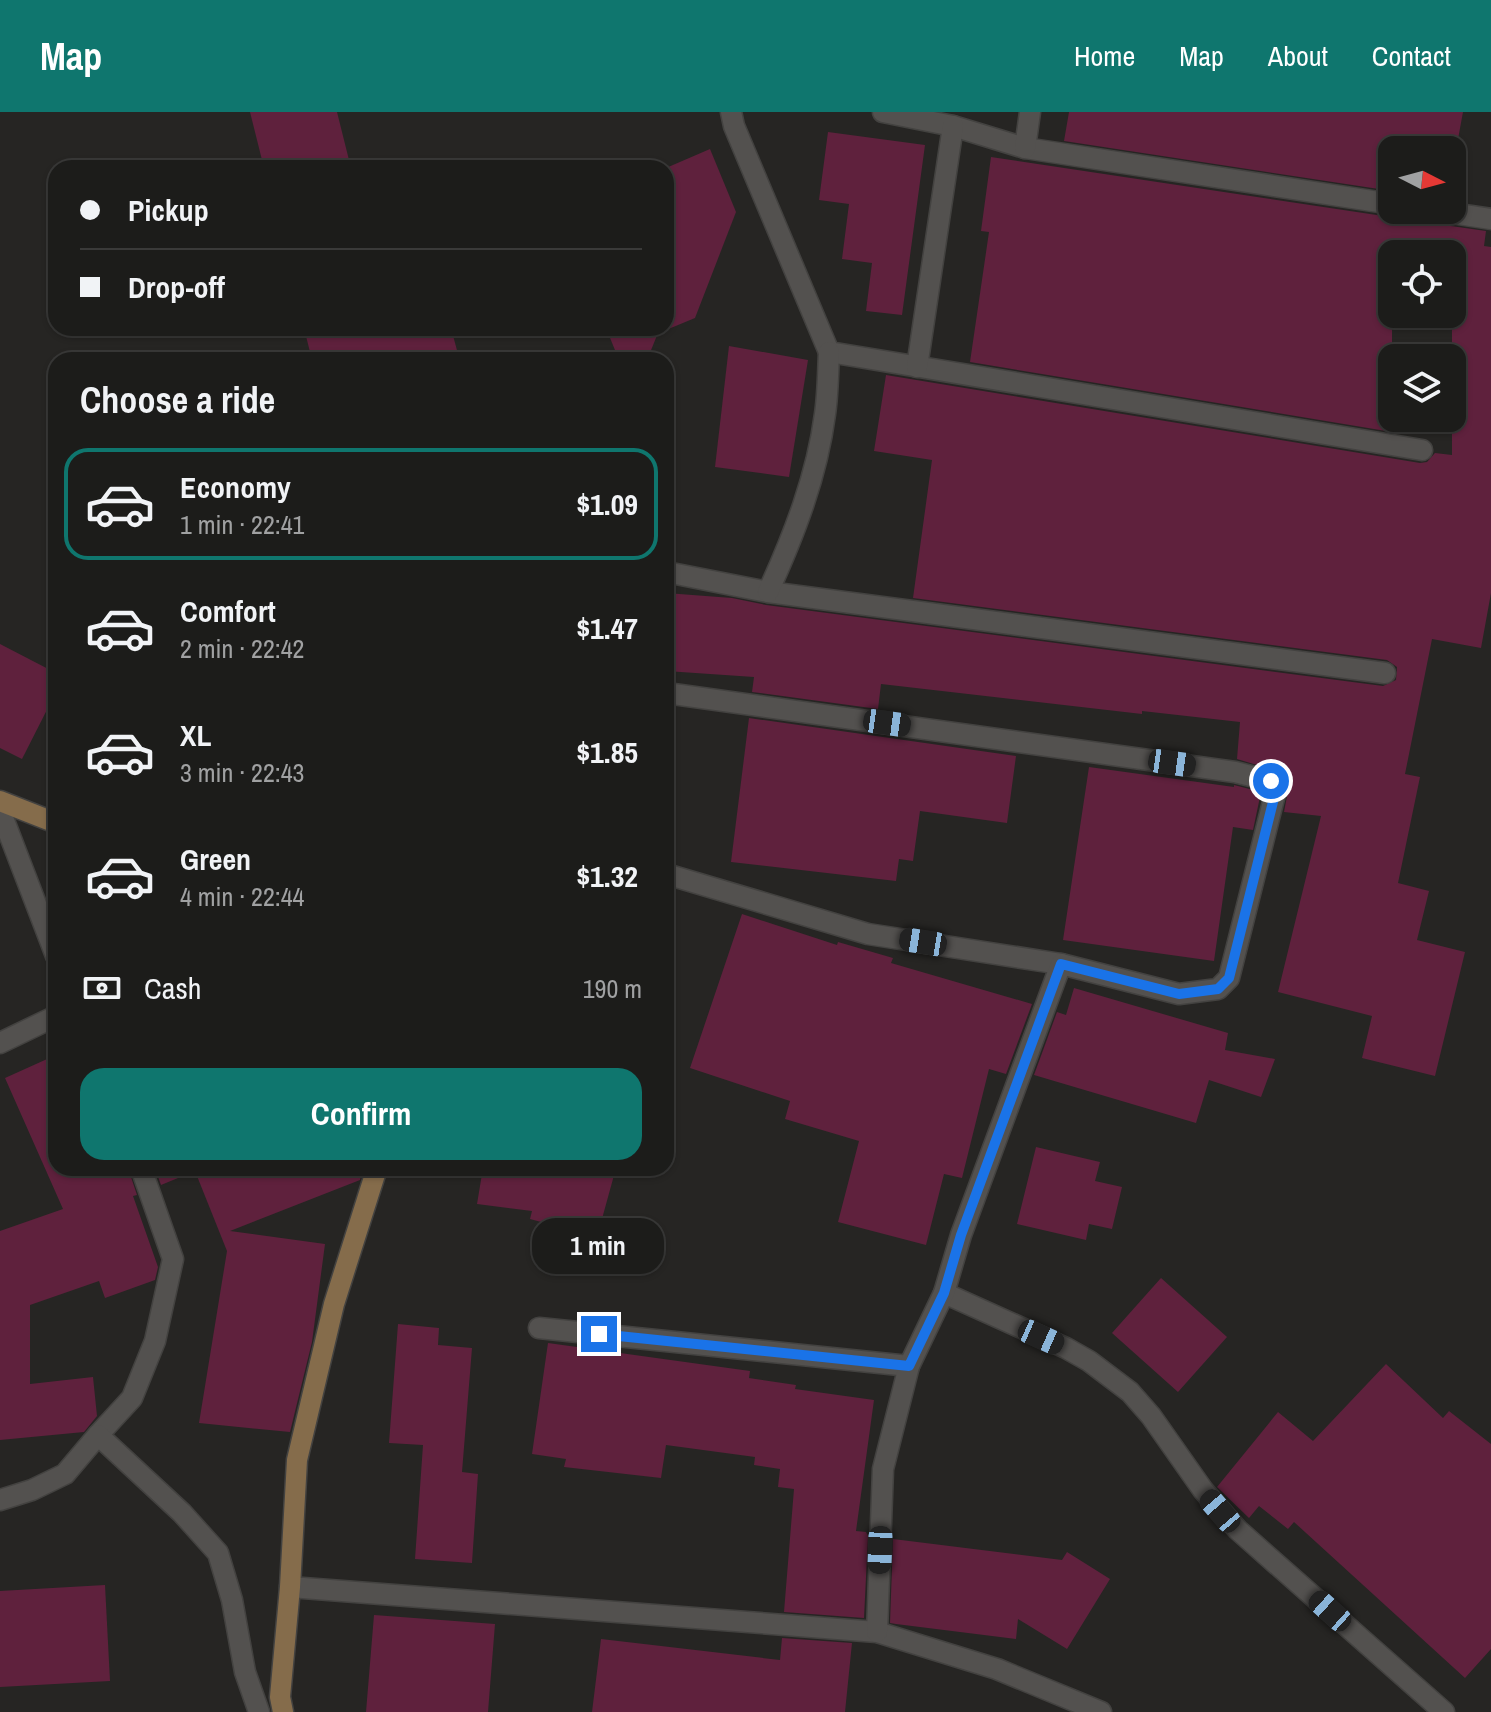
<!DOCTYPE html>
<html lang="en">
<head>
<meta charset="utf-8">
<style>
  :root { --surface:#1c1c1a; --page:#292927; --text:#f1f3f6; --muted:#a0a1a2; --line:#3a3a39; --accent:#0f766e }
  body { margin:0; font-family:"Archivo Narrow",sans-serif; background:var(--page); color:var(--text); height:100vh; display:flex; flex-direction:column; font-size:30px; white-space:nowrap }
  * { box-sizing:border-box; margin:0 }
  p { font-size:26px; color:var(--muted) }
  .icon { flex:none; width:44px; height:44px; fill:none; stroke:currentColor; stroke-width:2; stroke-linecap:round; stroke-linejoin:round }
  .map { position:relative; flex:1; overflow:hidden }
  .sheet { position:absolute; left:48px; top:240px; width:626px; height:824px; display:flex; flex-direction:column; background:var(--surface); border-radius:24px; box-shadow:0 2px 6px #0004,0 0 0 2px var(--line) }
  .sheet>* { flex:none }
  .top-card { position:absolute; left:48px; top:48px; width:626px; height:176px; border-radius:24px; box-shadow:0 2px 6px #0004,0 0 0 2px var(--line); display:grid; align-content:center; height:176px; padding:0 32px; background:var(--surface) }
  .needle { width:52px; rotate:96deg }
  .fabs { position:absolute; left:1378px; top:24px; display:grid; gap:16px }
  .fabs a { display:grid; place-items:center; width:88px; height:88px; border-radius:16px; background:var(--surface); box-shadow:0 2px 6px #0004,0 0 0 2px var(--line); font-size:40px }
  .end { position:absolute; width:36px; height:36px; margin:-18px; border:10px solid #1a73e8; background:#fff; box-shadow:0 0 0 4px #fff }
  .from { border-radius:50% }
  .bubble { position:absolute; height:56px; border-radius:24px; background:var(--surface); box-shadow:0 2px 6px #0004,0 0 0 2px var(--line); font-size:26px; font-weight:700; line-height:56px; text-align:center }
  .car { position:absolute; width:24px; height:48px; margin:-24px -12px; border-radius:10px; box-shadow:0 0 6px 2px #0007; background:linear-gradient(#222 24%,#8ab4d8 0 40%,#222 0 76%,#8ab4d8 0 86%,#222 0) }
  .top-card b { display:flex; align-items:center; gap:28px; height:76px; font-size:30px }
  .top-card b+b { border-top:2px solid var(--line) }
  .top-card i { width:20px; height:20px; background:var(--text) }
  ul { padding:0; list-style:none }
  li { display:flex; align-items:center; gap:24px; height:112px; margin:0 16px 12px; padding:0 16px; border:4px solid transparent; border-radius:24px }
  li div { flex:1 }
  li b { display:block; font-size:30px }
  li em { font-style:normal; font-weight:700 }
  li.active { border-color:var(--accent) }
  li>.icon { width:72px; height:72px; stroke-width:1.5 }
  h2 { padding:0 32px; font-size:36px; line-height:96px }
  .pay { display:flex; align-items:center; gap:20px; height:88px; padding:0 32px; font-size:30px }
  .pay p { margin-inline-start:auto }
  .button { display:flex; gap:16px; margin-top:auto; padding:16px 32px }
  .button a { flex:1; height:92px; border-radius:24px; background:var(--accent); color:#fff; font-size:32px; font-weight:700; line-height:92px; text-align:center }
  header { display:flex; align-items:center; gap:48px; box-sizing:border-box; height:112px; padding:0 40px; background:var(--accent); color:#fff }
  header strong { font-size:38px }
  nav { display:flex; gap:44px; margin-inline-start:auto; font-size:28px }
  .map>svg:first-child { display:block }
  .building { fill:#5f213d }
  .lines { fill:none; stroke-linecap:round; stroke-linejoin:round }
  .street-casing { stroke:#434240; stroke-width:23 }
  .secondary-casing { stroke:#434240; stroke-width:23 }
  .street { stroke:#53514f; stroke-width:20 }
  .secondary { stroke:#856c4b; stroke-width:20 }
  .route { stroke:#1a73e8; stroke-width:10 }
</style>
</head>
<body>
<header>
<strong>Map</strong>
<nav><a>Home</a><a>Map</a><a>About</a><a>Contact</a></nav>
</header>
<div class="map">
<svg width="1491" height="1600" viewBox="0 0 1491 1600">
  <rect width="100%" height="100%" fill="#262523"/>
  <g class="building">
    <path d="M 250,0 L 337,0 L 351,56 L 264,56 Z"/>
    <path d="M 1069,0 L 1463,0 L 1456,38 L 1392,38 L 1392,79 L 1064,29 Z"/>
    <path d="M 828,20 L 925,33 L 902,203 L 866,199 L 872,151 L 842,147 L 849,92 L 819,88 Z"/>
    <path d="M 710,37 L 736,100 L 695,206 L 666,218 L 666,56 Z"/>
    <path d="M 991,45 L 1390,105 L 1399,102 L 1422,106 L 1430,111 L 1486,119 L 1484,134 L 1491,135 L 1491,481 L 1481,536 L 1432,527 L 1405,662 L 1420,665 L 1398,771 L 1429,779 L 1417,828 L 1465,840 L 1435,964 L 1362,946 L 1372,904 L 1278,880 L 1321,704 L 1284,700 L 1288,679 L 1280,660 L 1237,647 L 1240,610 L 1142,599 L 1142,602 L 881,572 L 878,597 L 752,580 L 754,565 L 666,559 L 666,481 L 732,486 L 766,493 L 1383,574 L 1396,568 L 1397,555 L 1387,548 L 913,486 L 932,348 L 874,339 L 886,263 L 1420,351 L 1427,350 L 1435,341 L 1452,343 L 1452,142 L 1392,142 L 1392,320 L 970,250 L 989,120 L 981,119 Z"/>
    <path d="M 304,216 L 451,216 L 458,242 L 434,248 L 312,248 Z"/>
    <path d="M 606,216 L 660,216 L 647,248 L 619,248 Z"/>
    <path d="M 729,234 L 808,248 L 789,365 L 715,355 Z"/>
    <path d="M 0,532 L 56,561 L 56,580 L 22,647 L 0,636 Z"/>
    <path d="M 749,606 L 1016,644 L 1007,711 L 920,699 L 913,749 L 899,747 L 896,769 L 731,750 Z"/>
    <path d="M 1089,655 L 1234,675 L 1234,673 L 1261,680 L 1253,718 L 1233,715 L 1214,849 L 1063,828 Z"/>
    <path d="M 742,802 L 837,833 L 838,830 L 893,846 L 891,851 L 1032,892 L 1006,962 L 989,957 L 962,1066 L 944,1062 L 926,1133 L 838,1110 L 859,1029 L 785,1007 L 790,989 L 690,956 Z"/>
    <path d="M 1074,876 L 1228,921 L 1225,938 L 1275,947 L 1261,985 L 1209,968 L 1196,1011 L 1034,963 L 1057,900 L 1066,903 Z"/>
    <path d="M 56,943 L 56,1056 L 128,1056 L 137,1083 L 133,1084 L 158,1155 L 155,1168 L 105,1186 L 99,1169 L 30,1193 L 30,1272 L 93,1265 L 97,1304 L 84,1320 L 0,1328 L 0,1119 L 63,1097 L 5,966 Z"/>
    <path d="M 1036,1035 L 1100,1050 L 1095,1069 L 1122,1075 L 1112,1117 L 1089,1112 L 1086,1128 L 1017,1112 Z"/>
    <path d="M 155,1056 L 363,1056 L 360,1068 L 230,1119 L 325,1132 L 312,1230 L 290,1320 L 199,1311 L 227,1139 L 195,1059 L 161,1073 Z"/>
    <path d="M 483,1056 L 616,1056 L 597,1125 L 530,1107 L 532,1099 L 477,1092 Z"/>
    <path d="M 1161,1166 L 1227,1225 L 1178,1280 L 1112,1221 Z"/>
    <path d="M 398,1212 L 439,1216 L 438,1233 L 472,1236 L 462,1360 L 478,1362 L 472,1451 L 415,1447 L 423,1333 L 389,1331 Z"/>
    <path d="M 548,1231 L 750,1259 L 749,1266 L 796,1273 L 795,1277 L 874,1288 L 856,1419 L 866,1420 L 868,1424 L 864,1506 L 784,1500 L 794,1377 L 778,1375 L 780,1357 L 754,1353 L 755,1345 L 666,1333 L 661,1366 L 564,1355 L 566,1347 L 532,1342 Z"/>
    <path d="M 1386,1252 L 1443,1306 L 1449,1299 L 1491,1332 L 1491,1537 L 1465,1566 L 1294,1410 L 1288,1417 L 1259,1394 L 1249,1406 L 1217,1375 L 1278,1300 L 1313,1329 Z"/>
    <path d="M 893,1427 L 1062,1448 L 1067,1440 L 1110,1467 L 1067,1537 L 1018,1507 L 1016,1527 L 896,1512 L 890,1511 Z"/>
    <path d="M 105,1473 L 110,1569 L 0,1575 L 0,1479 Z"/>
    <path d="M 374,1503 L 495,1512 L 488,1600 L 366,1600 Z"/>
    <path d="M 782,1526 L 852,1531 L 845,1600 L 592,1600 L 601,1527 L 780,1548 Z"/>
  </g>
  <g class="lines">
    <defs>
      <g id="street">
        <path d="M 731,0 L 734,14 L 829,240 L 1422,338"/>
        <path d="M 883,0 L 953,14 L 1025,36 L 1392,92"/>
        <path d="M 1025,36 L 1030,0"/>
        <path d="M 1432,98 L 1491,107"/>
        <path d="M 917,255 L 953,14"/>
        <path d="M 666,460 L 768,480 L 1385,561"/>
        <path d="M 768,480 C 794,423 817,364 825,302 C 828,282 828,260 829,240"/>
        <path d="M 666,581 L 1235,660 L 1271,669 L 1275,682 L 1229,866 L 1218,877 L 1179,882 L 1061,852 L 868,822 L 666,762"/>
        <path d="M 0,698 L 56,844"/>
        <path d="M 0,931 L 56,904"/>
        <path d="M 944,1181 L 1066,1236 L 1089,1249 L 1130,1280 L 1151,1304 L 1203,1378 L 1238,1418 L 1444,1600"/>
        <path d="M 539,1216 L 909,1254"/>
        <path d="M 98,1323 L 132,1286 L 155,1229 L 173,1147 L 141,1056"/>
        <path d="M 0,1388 L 32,1378 L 65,1362 L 98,1323 L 182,1401 L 218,1441 L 232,1488 L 245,1560 L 259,1600"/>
        <path d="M 290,1475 L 877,1520 L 997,1557 L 1101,1600"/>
        <path d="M 877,1520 L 883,1357 L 909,1254 L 944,1181 L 961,1123 L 1061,852"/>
      </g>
      <g id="secondary">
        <path d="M 0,689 L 56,711"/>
        <path d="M 283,1600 L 280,1585 L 290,1475 L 297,1348 L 334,1192 L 377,1056"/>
      </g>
    </defs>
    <use href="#street" class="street-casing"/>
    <use href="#secondary" class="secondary-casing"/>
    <use href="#street" class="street"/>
    <use href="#secondary" class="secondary"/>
  </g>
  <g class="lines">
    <path class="route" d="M 599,1222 L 909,1254 L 944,1181 L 961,1123 L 1061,852 L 1179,882 L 1218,877 L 1229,866 L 1275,682 L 1271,669"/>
  </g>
</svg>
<div class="fabs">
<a><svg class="needle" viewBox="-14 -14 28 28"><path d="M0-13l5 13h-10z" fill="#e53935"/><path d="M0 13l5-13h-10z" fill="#a0a1a2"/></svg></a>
<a><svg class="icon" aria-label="locate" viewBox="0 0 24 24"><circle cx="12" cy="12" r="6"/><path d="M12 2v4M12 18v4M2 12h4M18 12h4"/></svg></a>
<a><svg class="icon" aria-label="layers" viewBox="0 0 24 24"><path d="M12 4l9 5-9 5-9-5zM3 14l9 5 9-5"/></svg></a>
</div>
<i class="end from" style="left:1271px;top:669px"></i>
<i class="end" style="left:599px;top:1222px"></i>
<div class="bubble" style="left:532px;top:1106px;width:132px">1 min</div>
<i class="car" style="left:887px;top:611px;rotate:98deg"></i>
<i class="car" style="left:1172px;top:651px;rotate:98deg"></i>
<i class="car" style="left:923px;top:830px;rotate:279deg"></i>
<i class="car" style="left:1041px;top:1225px;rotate:114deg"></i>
<i class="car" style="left:1220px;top:1399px;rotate:319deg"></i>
<i class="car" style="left:880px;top:1438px;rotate:182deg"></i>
<i class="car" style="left:1330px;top:1499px;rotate:312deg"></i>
<div class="top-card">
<b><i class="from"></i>Pickup</b>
<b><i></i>Drop-off</b>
</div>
<section class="sheet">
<h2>Choose a ride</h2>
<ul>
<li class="active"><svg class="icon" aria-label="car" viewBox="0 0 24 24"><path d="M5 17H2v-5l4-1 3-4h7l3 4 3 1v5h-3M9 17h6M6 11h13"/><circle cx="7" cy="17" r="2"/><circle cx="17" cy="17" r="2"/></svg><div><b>Economy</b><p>1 min · 22:41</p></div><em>$1.09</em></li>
<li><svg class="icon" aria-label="car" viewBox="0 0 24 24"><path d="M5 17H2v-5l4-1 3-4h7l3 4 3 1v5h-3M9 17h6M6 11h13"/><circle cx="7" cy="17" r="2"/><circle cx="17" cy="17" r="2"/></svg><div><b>Comfort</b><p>2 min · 22:42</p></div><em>$1.47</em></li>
<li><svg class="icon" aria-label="car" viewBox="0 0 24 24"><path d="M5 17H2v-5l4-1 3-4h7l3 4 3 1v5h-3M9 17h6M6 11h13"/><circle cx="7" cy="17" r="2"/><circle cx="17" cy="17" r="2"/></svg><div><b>XL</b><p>3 min · 22:43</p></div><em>$1.85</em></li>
<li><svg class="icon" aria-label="car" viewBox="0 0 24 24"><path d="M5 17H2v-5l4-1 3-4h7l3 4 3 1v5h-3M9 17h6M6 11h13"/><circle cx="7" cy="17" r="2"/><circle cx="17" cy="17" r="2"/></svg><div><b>Green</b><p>4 min · 22:44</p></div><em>$1.32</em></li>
</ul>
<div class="pay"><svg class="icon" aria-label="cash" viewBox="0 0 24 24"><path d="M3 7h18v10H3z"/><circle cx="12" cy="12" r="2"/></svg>Cash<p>190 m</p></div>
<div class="button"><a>Confirm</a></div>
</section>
</div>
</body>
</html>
